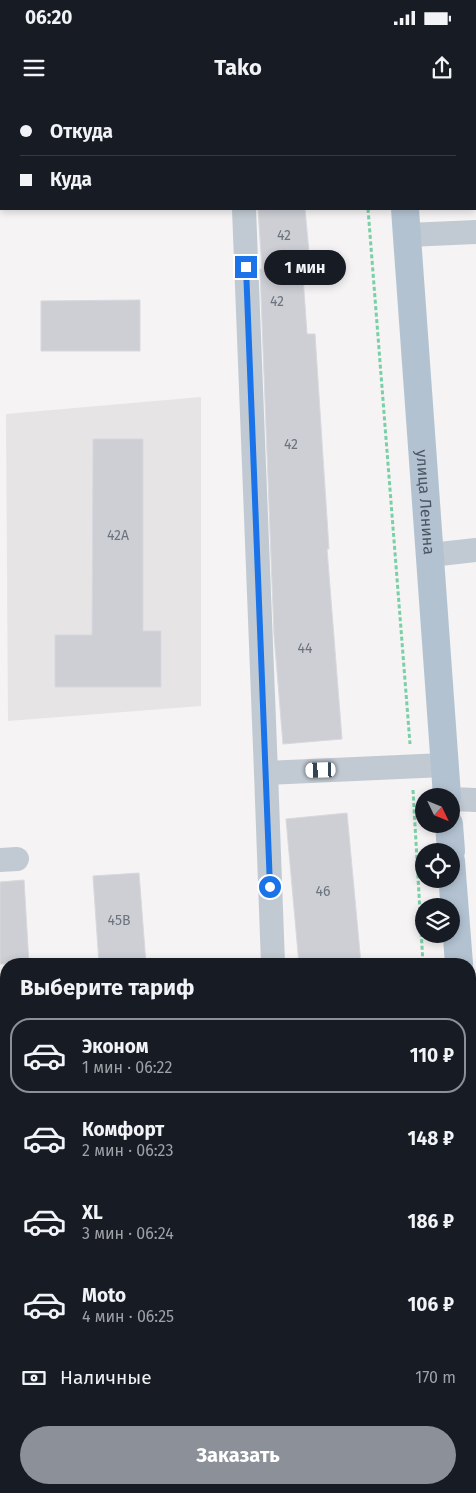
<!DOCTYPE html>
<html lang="ru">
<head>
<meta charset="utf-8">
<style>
  :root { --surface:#171b24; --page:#242831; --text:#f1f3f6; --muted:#9ea1a6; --line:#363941; --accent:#8c9099 }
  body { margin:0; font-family:"Fira Sans",sans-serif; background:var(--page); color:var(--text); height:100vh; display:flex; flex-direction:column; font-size:19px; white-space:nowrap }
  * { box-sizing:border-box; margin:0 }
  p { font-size:16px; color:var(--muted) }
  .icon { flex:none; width:28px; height:28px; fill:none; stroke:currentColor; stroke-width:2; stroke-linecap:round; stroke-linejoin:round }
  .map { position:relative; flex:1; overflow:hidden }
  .details { position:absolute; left:0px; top:858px; width:476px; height:536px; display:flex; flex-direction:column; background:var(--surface); border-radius:20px 20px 0 0; box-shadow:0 2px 8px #0003 }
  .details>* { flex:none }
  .top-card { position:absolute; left:0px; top:0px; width:476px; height:110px; box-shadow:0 2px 8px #0003; display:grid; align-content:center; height:110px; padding:0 20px; background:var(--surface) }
  .needle { width:32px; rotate:133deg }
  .buttons { position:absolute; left:415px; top:688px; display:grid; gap:10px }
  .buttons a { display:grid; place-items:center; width:45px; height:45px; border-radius:50%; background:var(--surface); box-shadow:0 2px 8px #0003; font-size:25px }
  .end { position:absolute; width:22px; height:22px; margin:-11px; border:6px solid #1a73e8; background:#fff; box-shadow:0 0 0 2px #fff }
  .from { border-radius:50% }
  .bubble { position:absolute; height:35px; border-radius:18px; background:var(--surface); box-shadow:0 2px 8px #0003; font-size:16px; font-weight:700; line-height:35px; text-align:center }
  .car { position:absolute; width:15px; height:30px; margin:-15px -8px; border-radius:6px; box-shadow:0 0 4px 1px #0007; background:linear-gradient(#fff 24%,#345 0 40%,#fff 0 76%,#345 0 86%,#fff 0) }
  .top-card b { display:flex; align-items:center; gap:18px; height:48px; font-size:19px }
  .top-card b+b { border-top:1px solid var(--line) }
  .top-card i { width:12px; height:12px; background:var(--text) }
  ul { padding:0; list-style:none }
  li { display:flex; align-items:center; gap:15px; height:75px; margin:0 10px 8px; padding:0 10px; border:2px solid transparent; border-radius:20px }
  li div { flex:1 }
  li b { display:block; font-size:19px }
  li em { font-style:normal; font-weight:700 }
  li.on { border-color:var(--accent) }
  li>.icon { width:45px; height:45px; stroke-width:1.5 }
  h2 { padding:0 20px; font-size:22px; line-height:60px }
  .pay { display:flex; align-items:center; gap:12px; height:55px; padding:0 20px; font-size:19px }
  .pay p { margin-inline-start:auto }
  .action { display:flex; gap:10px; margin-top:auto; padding:10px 20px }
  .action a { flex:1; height:58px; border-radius:30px; background:var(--accent); color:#fff; font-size:20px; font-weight:700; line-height:58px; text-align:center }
  .status { display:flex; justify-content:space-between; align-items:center; height:35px; padding:0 25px; background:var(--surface); direction:ltr }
  .status svg { height:14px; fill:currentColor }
  header { display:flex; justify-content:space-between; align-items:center; height:65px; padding:0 20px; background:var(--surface); font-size:22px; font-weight:700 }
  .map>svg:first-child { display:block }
  .education { fill:#e6e4e5 }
  .building { fill:#cdcfd5; stroke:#d7d9de }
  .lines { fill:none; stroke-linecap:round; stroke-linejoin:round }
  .path { stroke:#7ad0a6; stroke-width:3; stroke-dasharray:4 2.5; stroke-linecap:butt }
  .minor { stroke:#c1cad2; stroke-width:24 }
  .major { stroke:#b3c2d1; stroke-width:28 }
  .route { stroke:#1a73e8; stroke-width:6 }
  .labels { text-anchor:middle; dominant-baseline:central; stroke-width:4.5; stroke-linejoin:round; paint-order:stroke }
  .number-label { font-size:14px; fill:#6b747e }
  .street-label { font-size:16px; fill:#4a5661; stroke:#fff }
</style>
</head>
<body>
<div class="status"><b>06:20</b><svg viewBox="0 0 49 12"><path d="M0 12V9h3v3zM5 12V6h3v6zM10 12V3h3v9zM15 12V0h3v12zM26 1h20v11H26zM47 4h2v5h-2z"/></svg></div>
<header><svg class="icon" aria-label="menu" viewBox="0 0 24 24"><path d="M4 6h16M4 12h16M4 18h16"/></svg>Tako<svg class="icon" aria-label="share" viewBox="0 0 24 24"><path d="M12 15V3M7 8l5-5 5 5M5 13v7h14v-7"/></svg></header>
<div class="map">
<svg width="476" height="1393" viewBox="0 0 476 1393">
  <rect width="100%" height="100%" fill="#f5f3f3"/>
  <path class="education" d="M 201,297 L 201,606 L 8,621 L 6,314 Z"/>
  <g class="building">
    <path d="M 258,109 L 305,109 L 310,163 L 302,163 L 307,234 L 315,234 L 329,449 L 327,449 L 342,639 L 283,644 L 274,535 L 260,169 L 262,169 Z"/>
    <path d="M 140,200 L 140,251 L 41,251 L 41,201 Z"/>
    <path d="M 93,339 L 143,339 L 143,531 L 161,531 L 161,587 L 55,587 L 55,535 L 92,535 Z"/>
    <path d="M 347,713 L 361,864 L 299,864 L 286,719 Z"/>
    <path d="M 139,773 L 146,864 L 99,864 L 93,776 Z"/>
    <path d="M 24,780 L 29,864 L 0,864 L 0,782 Z"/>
  </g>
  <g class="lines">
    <g class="path">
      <path d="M 359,0 L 360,1"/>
      <path d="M 368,109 L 410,644"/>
      <path d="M 413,690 L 423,864"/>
      <path d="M 448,1388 L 448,1393"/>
    </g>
    <g class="minor">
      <path d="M 233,0 L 233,1"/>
      <path d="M 244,109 L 266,673 L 444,665"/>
      <path d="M 408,135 L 476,132"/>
      <path d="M 431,455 L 476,450"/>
      <path d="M 266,673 L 273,864"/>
      <path d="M 451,699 L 476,700"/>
      <path d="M 0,760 L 17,759"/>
      <path d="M 0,902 L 6,902"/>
      <path d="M 0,1031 L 6,1031"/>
      <path d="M 0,1075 L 6,1226"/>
      <path d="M 0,1300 L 6,1300"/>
      <path d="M 470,1304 L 476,1304"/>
      <path d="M 81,1388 L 82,1393"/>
    </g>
    <g class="major">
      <path d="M 397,0 L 397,1"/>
      <path id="s1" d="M 405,109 L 447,696"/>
      <path d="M 449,724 L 451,751"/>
      <path d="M 451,761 L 459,864"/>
      <path d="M 470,1020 L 476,1104"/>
    </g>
  </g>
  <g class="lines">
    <path class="route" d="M 246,167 L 270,787"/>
  </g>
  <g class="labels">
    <g class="number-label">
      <text x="284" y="135">42</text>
      <text x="277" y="201">42</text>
      <text x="291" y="344">42</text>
      <text x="118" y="435">42А</text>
      <text x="305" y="548">44</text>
      <text x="323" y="791">46</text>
      <text x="119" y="820">45В</text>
    </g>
    <g class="street-label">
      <text stroke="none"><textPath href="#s1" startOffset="294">улица Ленина</textPath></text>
    </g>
  </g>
</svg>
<div class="buttons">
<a><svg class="needle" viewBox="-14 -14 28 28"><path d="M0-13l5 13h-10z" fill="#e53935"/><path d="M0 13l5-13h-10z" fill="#9ea1a6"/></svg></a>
<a><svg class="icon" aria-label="locate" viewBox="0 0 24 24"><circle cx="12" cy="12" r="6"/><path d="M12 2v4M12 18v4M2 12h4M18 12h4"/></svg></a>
<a><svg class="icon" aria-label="layers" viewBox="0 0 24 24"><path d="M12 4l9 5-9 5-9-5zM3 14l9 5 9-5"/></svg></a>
</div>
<i class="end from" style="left:270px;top:787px"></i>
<i class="end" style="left:246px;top:167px"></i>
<div class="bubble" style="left:264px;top:150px;width:82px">1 мин</div>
<i class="car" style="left:321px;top:670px;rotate:268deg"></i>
<div class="top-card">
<b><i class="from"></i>Откуда</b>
<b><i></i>Куда</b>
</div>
<section class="details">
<h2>Выберите тариф</h2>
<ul>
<li class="on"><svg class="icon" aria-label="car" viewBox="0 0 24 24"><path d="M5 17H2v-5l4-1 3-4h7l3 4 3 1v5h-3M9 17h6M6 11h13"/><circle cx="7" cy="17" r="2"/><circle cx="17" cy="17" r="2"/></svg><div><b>Эконом</b><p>1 мин · 06:22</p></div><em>110 ₽</em></li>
<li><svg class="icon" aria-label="car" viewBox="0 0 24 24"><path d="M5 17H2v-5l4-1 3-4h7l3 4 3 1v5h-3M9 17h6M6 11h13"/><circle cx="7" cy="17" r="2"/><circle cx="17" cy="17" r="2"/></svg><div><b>Комфорт</b><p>2 мин · 06:23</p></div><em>148 ₽</em></li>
<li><svg class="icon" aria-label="car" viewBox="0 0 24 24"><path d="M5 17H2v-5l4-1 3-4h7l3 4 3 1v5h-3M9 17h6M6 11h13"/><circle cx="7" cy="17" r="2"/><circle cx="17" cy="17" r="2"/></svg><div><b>XL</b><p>3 мин · 06:24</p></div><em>186 ₽</em></li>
<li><svg class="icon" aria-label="car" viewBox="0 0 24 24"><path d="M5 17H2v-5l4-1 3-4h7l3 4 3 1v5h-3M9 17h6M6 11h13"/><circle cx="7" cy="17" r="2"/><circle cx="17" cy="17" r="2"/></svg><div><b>Moto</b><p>4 мин · 06:25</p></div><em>106 ₽</em></li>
</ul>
<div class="pay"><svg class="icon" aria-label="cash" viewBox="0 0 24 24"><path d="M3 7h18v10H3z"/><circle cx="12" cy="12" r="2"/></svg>Наличные<p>170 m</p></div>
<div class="action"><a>Заказать</a></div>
</section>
</div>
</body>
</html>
